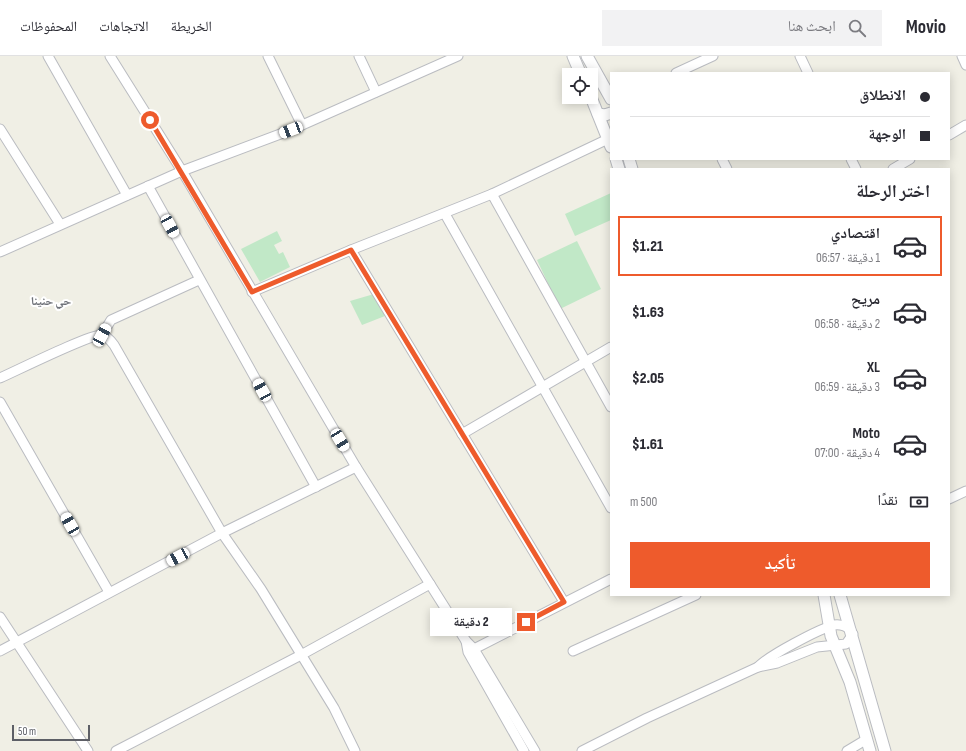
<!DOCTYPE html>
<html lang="ar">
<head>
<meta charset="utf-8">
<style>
  :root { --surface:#fff; --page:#f2f2f3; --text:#2b2b33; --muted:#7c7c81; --line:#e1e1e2; --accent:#ee5b2c }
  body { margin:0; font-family:"Sofia Sans Condensed","Noto Naskh Arabic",sans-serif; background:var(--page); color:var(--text); direction:rtl; height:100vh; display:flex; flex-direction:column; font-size:15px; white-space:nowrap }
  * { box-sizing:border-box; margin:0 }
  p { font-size:13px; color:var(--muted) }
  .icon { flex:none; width:22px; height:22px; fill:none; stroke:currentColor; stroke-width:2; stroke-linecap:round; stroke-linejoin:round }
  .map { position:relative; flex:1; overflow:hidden; direction:ltr }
  .drawer { position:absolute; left:610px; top:112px; width:340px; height:428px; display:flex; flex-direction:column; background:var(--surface); border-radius:0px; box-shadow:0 2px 10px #0003; direction:rtl }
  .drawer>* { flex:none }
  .top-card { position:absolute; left:610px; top:16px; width:340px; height:88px; border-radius:0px; box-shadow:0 2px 10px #0003; direction:rtl; display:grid; align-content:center; height:88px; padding:0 20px; background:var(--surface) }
  .fabs { position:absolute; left:562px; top:12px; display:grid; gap:8px }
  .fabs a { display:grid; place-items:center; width:36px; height:36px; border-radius:0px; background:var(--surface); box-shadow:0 2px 10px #0003; font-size:20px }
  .scale { position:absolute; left:12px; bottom:10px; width:78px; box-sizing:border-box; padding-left:4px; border:2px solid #5d5f66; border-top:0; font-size:11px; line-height:14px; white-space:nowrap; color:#5d5f66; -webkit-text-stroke:3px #fff; paint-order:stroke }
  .end { position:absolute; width:18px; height:18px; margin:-9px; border:5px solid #ee5b2c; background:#fff; box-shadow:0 0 0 2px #fff }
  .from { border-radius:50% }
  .bubble { position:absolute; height:28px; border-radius:0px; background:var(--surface); box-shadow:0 2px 10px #0003; font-size:13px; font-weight:800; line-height:28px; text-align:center; direction:rtl }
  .car { position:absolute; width:12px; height:24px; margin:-12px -6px; border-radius:5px; box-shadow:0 0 3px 1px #0007; background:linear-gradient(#fff 24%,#345 0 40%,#fff 0 76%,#345 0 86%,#fff 0) }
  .top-card b { display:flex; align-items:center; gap:14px; height:38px; font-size:15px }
  .top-card b+b { border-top:1px solid var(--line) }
  .top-card i { width:10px; height:10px; background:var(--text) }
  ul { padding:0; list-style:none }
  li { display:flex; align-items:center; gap:12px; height:60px; margin:0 8px 6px; padding:0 12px; border:2px solid transparent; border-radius:0px }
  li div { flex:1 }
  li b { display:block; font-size:15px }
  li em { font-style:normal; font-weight:800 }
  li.active { border-color:var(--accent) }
  li>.icon { width:36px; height:36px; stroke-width:1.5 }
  h2 { padding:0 20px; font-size:18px; line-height:48px }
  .pay { display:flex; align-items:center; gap:10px; height:44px; padding:0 20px; font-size:15px }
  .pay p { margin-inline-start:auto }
  .action { display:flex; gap:8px; margin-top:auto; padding:8px 20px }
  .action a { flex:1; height:46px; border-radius:0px; background:var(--accent); color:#fff; font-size:16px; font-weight:800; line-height:46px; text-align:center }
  header { display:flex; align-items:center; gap:24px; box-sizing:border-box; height:56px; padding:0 20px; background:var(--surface); border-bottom:1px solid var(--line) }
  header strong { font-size:19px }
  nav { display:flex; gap:22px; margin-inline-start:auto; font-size:14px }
  .search { width:280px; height:36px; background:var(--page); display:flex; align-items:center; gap:10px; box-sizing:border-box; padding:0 14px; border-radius:0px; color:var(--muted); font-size:15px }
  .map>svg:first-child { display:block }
  .green { fill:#c1e8c7 }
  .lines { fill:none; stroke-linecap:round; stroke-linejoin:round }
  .minor-casing { stroke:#babcc1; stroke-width:11 }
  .tertiary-casing { stroke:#babcc1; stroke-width:13 }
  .minor { stroke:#fff; stroke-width:9 }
  .tertiary { stroke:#fff; stroke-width:11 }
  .route { stroke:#ee5b2c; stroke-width:5 }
  .labels { text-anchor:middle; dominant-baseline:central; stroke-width:4; stroke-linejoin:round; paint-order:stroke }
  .neighbourhood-label { font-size:12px; font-weight:bold; fill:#6e7178; stroke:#fff }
</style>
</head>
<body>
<header>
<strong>Movio</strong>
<div class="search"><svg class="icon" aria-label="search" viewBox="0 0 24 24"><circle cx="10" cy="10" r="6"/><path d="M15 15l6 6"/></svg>ابحث هنا</div>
<nav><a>الخريطة</a><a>الاتجاهات</a><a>المحفوظات</a></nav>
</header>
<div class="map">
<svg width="966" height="695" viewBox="0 0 966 695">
  <rect width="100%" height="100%" fill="#f0efe5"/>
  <g class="green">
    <path d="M 611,137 L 611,164 L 575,180 L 565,158 Z"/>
    <path d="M 277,175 L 282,185 L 274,189 L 279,198 L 283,196 L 290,211 L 260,226 L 241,193 Z"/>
    <path d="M 577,185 L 601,233 L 560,253 L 537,204 Z"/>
    <path d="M 374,238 L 385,260 L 362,269 L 350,245 Z"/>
  </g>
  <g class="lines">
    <defs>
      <g id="minor">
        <path d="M 48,0 L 127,139"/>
        <path d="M 110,0 L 182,115 L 356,411 L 466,585 L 474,593 L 535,695"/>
        <path d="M 268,0 L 302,69"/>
        <path d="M 359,0 L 376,36"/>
        <path d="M 800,0 L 808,17"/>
        <path d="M 962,0 L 966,9"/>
        <path d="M 676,17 L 713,0"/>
        <path d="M 0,73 L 60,168"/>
        <path d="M 949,79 L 966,69"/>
        <path d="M 722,103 L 727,113"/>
        <path d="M 851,103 L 856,113"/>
        <path d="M 893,113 L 910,103"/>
        <path d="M 148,130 L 316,431"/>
        <path d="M 492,138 L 611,351"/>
        <path d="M 445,158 L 611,452"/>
        <path d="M 351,194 L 564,546"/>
        <path d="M 0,196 L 182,115 L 291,74 L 458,0"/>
        <path d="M 252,236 L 351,194 L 492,138 L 608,83"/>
        <path d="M 102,279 L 111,264 L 199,224"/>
        <path d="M 0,322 C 16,315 90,278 102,279 C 107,280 111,285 114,289 L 222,477 L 261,533 L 334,652 L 355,695"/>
        <path d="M 0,346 L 109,536"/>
        <path d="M 462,378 L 611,291"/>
        <path d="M 949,443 L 966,435"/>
        <path d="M 0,561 L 88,695"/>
        <path d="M 466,585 L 468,596 L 524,695"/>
        <path d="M 474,593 L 611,523"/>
        <path d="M 0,595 L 222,477 L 356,411"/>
        <path d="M 573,595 L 696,539"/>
        <path d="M 758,611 C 768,600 819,573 834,569 C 841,568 846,570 851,574"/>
        <path d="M 116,695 L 301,599 L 430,528"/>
        <path d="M 582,695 L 647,662 L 758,611 L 777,607 L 817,591 L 846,588 L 853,578"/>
        <path d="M 847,695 L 867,683"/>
      </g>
      <g id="tertiary">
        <path d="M 573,0 L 581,19"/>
        <path d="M 587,0 L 611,43"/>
        <path d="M 591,41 L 611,91"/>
        <path d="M 598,58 L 605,59 L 611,57"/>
        <path d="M 616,103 L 619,113"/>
        <path d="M 629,103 L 632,113"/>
        <path d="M 824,539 L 831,580 L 850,626 L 870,695"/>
        <path d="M 840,539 L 885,695"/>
      </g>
    </defs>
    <use href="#minor" class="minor-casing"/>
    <use href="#tertiary" class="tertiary-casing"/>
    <use href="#minor" class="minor"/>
    <use href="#tertiary" class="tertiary"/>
  </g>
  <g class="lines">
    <path class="route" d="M 150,64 L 252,236 L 351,194 L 564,546 L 526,566"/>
  </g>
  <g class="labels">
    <g class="neighbourhood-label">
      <text x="51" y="245">حي حنينا</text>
    </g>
  </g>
</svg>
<div class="fabs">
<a><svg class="icon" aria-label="locate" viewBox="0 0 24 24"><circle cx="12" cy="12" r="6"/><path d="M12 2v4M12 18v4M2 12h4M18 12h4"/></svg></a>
</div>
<div class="scale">50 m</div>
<i class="end from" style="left:150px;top:64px"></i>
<i class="end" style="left:526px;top:566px"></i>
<div class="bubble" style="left:430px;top:552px;width:82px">2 دقيقة</div>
<i class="car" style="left:291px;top:74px;rotate:249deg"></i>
<i class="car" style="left:170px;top:170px;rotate:151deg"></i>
<i class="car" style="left:102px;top:279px;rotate:29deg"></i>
<i class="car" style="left:262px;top:334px;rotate:331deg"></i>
<i class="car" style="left:340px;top:384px;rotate:149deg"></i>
<i class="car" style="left:70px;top:468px;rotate:330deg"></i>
<i class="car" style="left:178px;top:501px;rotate:242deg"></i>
<div class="top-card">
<b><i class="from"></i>الانطلاق</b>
<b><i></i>الوجهة</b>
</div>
<section class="drawer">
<h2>اختر الرحلة</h2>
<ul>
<li class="active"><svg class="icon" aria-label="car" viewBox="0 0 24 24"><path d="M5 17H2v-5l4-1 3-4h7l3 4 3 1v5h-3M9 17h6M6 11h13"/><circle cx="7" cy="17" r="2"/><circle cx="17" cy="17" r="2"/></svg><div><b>اقتصادي</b><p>1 دقيقة · 06:57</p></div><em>$1.21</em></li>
<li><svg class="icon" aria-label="car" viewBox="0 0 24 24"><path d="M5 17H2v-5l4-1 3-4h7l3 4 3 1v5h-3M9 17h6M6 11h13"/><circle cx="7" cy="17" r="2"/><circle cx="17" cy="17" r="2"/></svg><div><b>مريح</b><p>2 دقيقة · 06:58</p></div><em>$1.63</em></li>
<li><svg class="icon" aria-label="car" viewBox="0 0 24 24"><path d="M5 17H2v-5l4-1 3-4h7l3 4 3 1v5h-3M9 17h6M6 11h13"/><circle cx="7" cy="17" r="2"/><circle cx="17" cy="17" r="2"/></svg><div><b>XL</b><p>3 دقيقة · 06:59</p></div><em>$2.05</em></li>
<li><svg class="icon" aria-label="car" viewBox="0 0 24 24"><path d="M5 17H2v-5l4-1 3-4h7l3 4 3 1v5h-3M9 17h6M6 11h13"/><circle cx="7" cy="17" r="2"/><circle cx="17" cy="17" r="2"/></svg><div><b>Moto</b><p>4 دقيقة · 07:00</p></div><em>$1.61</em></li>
</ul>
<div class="pay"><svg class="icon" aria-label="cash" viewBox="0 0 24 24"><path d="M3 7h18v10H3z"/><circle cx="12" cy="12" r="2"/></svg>نقدًا<p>500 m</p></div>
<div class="action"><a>تأكيد</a></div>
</section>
</div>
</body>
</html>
